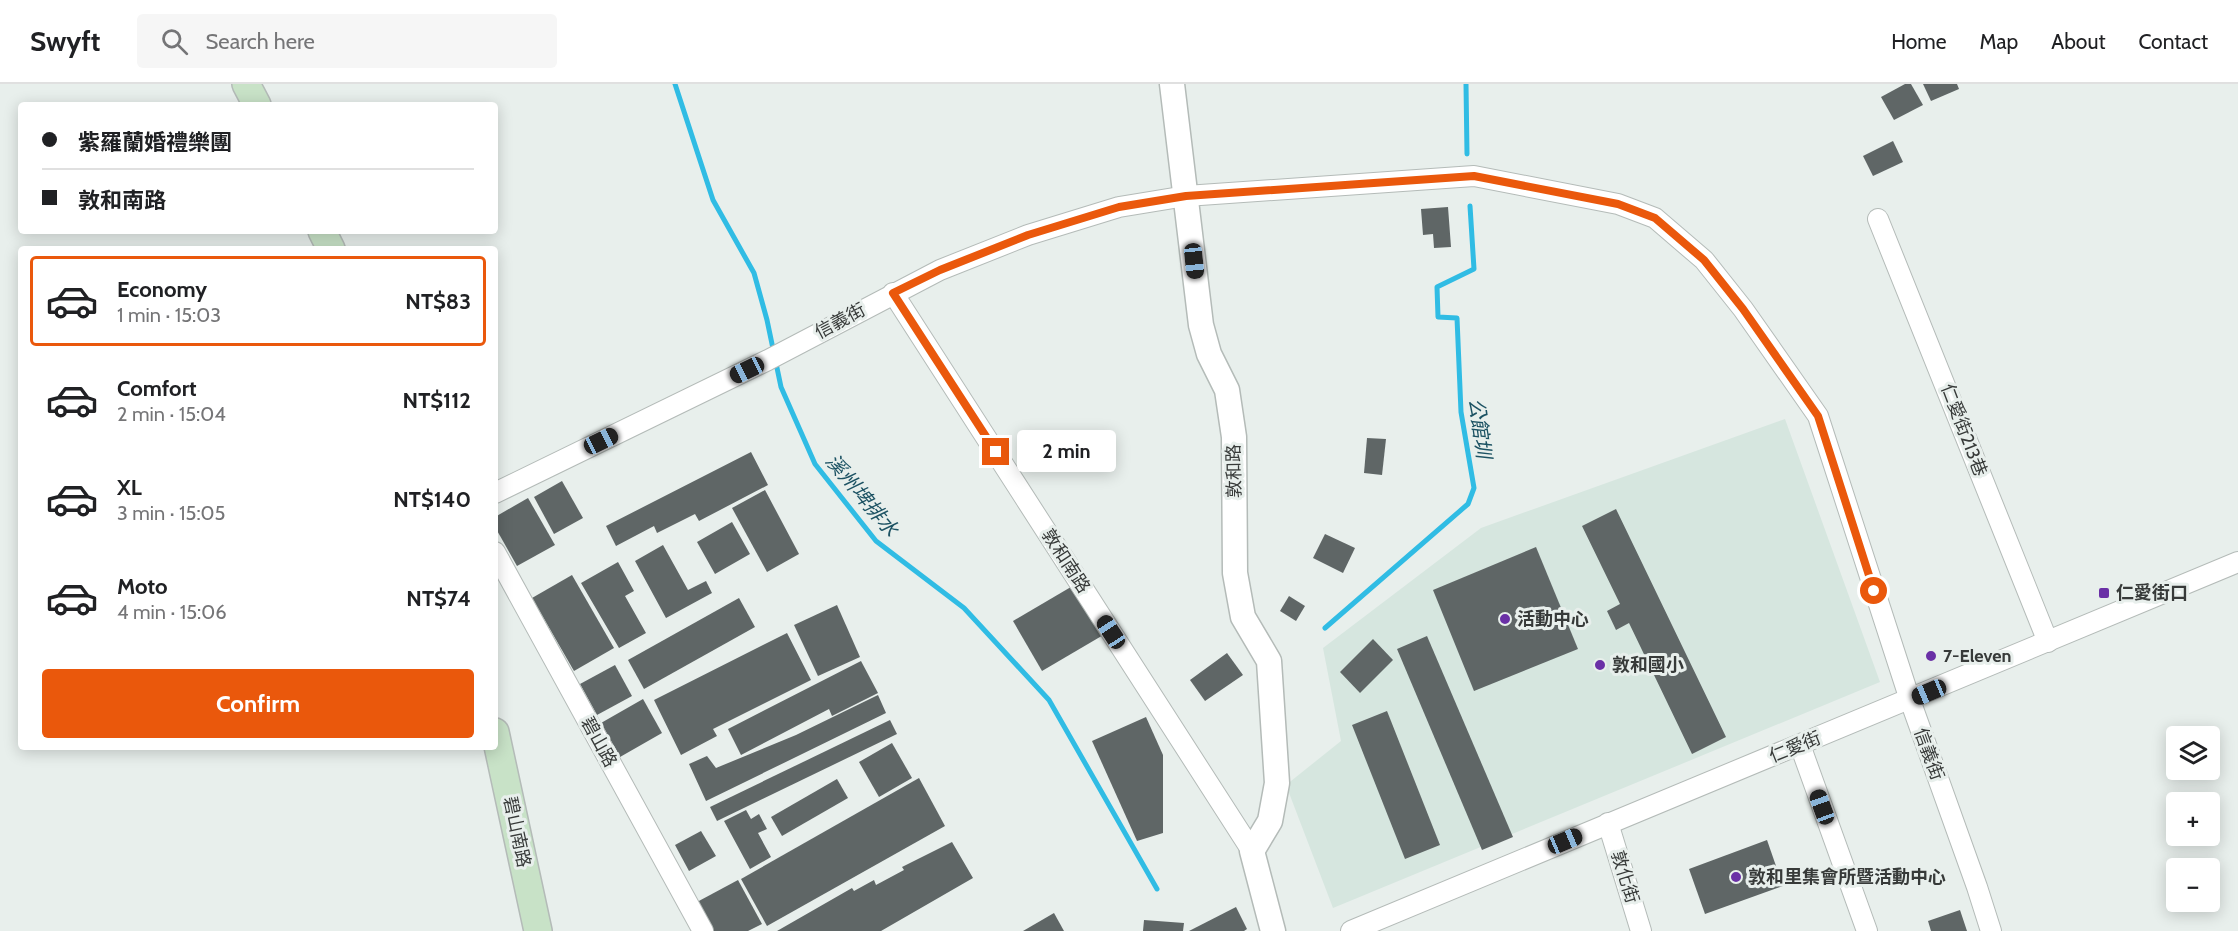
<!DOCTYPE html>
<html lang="en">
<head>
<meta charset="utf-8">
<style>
  :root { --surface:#fff; --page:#f6f6f6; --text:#202124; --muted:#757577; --line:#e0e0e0; --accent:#ea580c }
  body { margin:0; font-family:Cabin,"Noto Sans TC",sans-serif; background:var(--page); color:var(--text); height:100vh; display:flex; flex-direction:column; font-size:22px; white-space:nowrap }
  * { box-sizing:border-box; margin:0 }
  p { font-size:20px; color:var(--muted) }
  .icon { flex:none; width:33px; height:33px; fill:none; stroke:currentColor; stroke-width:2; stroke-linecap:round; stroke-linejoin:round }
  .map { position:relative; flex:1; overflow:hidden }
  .sheet { position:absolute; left:18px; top:162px; width:480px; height:504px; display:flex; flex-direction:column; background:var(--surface); border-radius:6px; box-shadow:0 3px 15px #0003 }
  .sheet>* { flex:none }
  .guide { position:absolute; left:18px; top:18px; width:480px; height:132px; border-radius:6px; box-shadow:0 3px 15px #0003; display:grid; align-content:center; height:132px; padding:0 24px; background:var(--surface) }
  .tools { position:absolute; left:2166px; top:642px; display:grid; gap:12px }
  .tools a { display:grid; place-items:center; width:54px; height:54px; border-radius:6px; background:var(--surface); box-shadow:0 3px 15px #0003; font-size:30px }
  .end { position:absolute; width:27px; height:27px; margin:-14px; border:8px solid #ea580c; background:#fff; box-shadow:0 0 0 3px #fff }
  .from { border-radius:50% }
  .bubble { position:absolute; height:42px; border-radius:6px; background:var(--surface); box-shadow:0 3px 15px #0003; font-size:20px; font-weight:800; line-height:42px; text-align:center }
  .car { position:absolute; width:18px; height:36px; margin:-18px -9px; border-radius:8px; box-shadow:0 0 4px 2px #0007; background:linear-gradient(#222 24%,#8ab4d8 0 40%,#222 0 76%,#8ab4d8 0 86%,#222 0) }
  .guide b { display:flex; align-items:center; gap:21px; height:57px; font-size:22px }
  .guide b+b { border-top:2px solid var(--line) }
  .guide i { width:15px; height:15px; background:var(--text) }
  ul { padding:10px 0 0; list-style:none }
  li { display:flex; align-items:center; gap:18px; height:90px; margin:0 12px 9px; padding:0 12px; border:3px solid transparent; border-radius:6px }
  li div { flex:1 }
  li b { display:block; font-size:22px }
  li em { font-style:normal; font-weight:800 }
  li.current { border-color:var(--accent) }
  li>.icon { width:54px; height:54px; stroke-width:1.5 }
  .action { display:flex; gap:12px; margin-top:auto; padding:12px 24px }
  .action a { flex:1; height:69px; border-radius:6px; background:var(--accent); color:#fff; font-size:24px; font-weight:800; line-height:69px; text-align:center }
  header { display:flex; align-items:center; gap:36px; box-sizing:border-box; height:84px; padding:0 30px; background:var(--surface); border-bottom:2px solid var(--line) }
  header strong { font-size:28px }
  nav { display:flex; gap:33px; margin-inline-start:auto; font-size:21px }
  .search { width:420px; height:54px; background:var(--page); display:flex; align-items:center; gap:15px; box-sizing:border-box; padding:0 21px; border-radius:6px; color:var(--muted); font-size:22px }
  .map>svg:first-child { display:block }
  .built { fill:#d6e6df }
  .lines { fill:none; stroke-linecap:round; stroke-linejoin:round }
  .stream { stroke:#30bce4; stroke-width:5 }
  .building { fill:#5f6666 }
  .minor-casing { stroke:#b4bbb8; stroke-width:22 }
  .tertiary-casing { stroke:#b4bbb8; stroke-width:27 }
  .secondary-casing { stroke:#b4bbb8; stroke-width:30 }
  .minor { stroke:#fff; stroke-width:20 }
  .tertiary { stroke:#fff; stroke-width:24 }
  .secondary { stroke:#c8e2c7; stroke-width:27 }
  .route { stroke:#ea580c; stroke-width:8 }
  .poi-dot { fill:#6a30a6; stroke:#e8efec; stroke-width:2 }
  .labels { text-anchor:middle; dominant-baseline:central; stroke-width:6; stroke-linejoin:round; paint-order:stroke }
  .street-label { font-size:18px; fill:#373a39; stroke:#e8efec }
  .poi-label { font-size:18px; font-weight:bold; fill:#373a39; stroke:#e8efec; text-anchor:start }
  .water-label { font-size:20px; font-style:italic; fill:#1c5263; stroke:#e8efec }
</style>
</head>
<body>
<header>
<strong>Swyft</strong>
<div class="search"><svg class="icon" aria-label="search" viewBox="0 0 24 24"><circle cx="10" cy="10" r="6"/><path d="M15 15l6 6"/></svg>Search here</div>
<nav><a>Home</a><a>Map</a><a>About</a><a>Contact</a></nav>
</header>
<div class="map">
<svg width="2238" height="847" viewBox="0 0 2238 847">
  <rect width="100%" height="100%" fill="#e8efec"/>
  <path class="built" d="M 1785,335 L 1880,598 L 1333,824 L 1286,701 L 1341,657 L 1323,564 L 1481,444 Z"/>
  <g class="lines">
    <g class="stream">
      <path d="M 675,0 L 713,116 L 754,189 L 767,236 L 781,303 L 815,380 L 876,457 L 964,524 L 1049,616 L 1157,805"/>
      <path d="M 1466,0 L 1467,70"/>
      <path d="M 1325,544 L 1468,420 L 1474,404 L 1461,328 L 1457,234 L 1438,233 L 1437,203 L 1474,185 L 1470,122"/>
    </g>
  </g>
  <g class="building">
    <path d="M 1905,0 L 1911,0 L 1923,21 L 1894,36 L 1881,13 Z"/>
    <path d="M 1923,0 L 1957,0 L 1959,5 L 1931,17 Z"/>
    <path d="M 1893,57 L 1903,78 L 1873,92 L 1863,72 Z"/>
    <path d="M 1448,123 L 1451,163 L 1434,164 L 1433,150 L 1423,151 L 1421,125 Z"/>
    <path d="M 1367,354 L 1386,355 L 1382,391 L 1364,389 Z"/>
    <path d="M 751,368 L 768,401 L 699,437 L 695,430 L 657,449 L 654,442 L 616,462 L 606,442 Z"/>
    <path d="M 562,397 L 583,434 L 554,450 L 534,413 Z"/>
    <path d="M 765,406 L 799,470 L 767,488 L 732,424 Z"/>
    <path d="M 528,414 L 555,461 L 517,482 L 495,443 L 495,433 Z"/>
    <path d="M 1616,425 L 1726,653 L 1692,670 L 1629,539 L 1616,546 L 1607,527 L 1620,520 L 1582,442 Z"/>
    <path d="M 732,438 L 750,470 L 715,490 L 697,458 Z"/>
    <path d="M 1325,450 L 1355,464 L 1343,489 L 1313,474 Z"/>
    <path d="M 663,461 L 688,506 L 706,497 L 712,509 L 666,534 L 635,477 Z"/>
    <path d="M 1536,463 L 1578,565 L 1474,607 L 1433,506 Z"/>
    <path d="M 618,478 L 634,507 L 625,512 L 646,549 L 619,564 L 581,499 Z"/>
    <path d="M 572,491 L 614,564 L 574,587 L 532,514 Z"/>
    <path d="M 1076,500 L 1105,550 L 1042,587 L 1013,537 Z"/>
    <path d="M 1289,512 L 1305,522 L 1296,537 L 1280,527 Z"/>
    <path d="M 739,514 L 755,543 L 644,605 L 628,576 Z"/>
    <path d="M 837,521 L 860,573 L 818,592 L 794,541 Z"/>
    <path d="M 787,549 L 811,596 L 713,645 L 717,652 L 681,671 L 654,616 Z"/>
    <path d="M 1427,552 L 1513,753 L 1482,766 L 1397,565 Z"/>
    <path d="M 1373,555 L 1393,576 L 1360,609 L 1340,588 Z"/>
    <path d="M 1227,569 L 1243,591 L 1205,617 L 1190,596 Z"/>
    <path d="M 861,577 L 878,609 L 832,632 L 829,625 L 741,671 L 728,645 Z"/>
    <path d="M 615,581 L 632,612 L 597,631 L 580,600 Z"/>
    <path d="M 878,611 L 886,629 L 706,717 L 689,680 L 707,672 L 716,684 L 796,651 Z"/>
    <path d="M 643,615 L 662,649 L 620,673 L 601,639 Z"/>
    <path d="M 1387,627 L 1440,761 L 1405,775 L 1352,641 Z"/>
    <path d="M 1146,633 L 1163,671 L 1163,749 L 1137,757 L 1092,657 Z"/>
    <path d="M 890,636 L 897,650 L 717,737 L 710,723 Z"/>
    <path d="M 892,659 L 912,694 L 879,713 L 859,678 Z"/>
    <path d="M 919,694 L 945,742 L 767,842 L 741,795 Z"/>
    <path d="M 837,695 L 848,714 L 782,752 L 771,733 Z"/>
    <path d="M 746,726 L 751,735 L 759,730 L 767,745 L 758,749 L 771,773 L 750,785 L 724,737 Z"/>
    <path d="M 701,747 L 716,772 L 689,787 L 675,761 Z"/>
    <path d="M 1767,756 L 1783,802 L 1705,830 L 1689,785 Z"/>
    <path d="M 952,758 L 973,794 L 881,847 L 777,847 L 852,804 L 854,807 L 874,796 L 876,801 L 904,786 L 902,783 Z"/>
    <path d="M 738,796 L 762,840 L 748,847 L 713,847 L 697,818 Z"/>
    <path d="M 1236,823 L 1247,845 L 1244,847 L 1189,847 Z"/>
    <path d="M 1960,826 L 1967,847 L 1931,847 L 1928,837 Z"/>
    <path d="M 1054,829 L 1064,847 L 1023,847 Z"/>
    <path d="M 1144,836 L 1184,839 L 1183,847 L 1143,847 Z"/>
  </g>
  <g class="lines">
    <defs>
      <g id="minor">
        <path d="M 1878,135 L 2048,558"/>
        <path d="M 893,209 L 1252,767"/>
        <path d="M 495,409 L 768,276 L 940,186 L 1028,151 L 1119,123 L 1186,112 L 1474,92 L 1618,120 L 1655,134 L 1704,176 L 1743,225 L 1818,332 L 1910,616 L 1977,803 L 1991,847"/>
        <path d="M 495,468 L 703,847"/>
        <path d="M 1800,661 L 1867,847"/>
        <path d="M 1608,739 L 1641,847"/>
        <path d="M 1351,847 L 2238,478"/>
      </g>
      <path id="tertiary" d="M 1172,0 L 1201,241 L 1209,270 L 1227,306 L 1234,353 L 1235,489 L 1243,533 L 1269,577 L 1277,699 L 1270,737 L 1252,767 L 1273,847"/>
      <g id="secondary">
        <path d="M 246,0 L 257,21"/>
        <path d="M 322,147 L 331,165"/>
        <path d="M 495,648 L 538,847"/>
      </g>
    </defs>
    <use href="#minor" class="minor-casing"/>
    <use href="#tertiary" class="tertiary-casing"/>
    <use href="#secondary" class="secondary-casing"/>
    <use href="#minor" class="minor"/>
    <use href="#tertiary" class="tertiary"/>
    <use href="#secondary" class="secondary"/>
  </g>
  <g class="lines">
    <path class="route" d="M 996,368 L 893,209 L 940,186 L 1028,151 L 1119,123 L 1186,112 L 1474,92 L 1618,120 L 1655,134 L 1704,176 L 1743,225 L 1818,332 L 1874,507"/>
  </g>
  <g class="poi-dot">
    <rect x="2098" y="503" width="12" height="12" rx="3"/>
    <circle cx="1505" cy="535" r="6"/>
    <circle cx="1931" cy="572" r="6"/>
    <circle cx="1600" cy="581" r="6"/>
    <circle cx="1736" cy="793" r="6"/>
  </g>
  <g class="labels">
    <g class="street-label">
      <text transform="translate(840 237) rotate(-28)">信義街</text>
      <text transform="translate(1964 346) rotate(69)">仁愛街213巷</text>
      <text transform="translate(1234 387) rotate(-91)">敦和路</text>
      <text transform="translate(1066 477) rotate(57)">敦和南路</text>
      <text transform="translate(599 658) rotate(61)">碧山路</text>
      <text transform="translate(1795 663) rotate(-22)">仁愛街</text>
      <text transform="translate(1929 670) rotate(70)">信義街</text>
      <text transform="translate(517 748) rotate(78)">碧山南路</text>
      <text transform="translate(1625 793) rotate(73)">敦化街</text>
    </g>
    <g class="poi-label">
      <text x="2116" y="509">仁愛街口</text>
      <text x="1517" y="535">活動中心</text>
      <text x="1943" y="572">7-Eleven</text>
      <text x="1612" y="581">敦和國小</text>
      <text x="1748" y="793">敦和里集會所暨活動中心</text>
    </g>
    <g class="water-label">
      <text transform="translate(1480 344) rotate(82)">公館圳</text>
      <text transform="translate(862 411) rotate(50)">溪州埤排水</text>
    </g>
  </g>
</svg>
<div class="tools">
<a><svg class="icon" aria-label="layers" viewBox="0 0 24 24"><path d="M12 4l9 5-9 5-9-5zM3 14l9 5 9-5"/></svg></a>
<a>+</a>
<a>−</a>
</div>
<i class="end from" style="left:1874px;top:507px"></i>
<i class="end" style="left:996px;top:368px"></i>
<div class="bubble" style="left:1017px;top:346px;width:99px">2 min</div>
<i class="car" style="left:1194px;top:177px;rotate:174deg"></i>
<i class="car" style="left:747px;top:286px;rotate:244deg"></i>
<i class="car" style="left:601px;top:357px;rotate:64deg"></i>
<i class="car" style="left:1111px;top:548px;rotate:327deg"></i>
<i class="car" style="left:1929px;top:608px;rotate:247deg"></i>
<i class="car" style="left:1822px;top:723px;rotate:340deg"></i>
<i class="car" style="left:1565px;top:757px;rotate:67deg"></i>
<div class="guide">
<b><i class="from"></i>紫羅蘭婚禮樂團</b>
<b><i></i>敦和南路</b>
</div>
<section class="sheet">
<ul>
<li class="current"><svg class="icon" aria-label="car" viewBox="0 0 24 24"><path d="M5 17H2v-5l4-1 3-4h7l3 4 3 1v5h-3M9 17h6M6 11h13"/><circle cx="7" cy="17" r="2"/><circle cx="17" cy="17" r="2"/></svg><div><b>Economy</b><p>1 min · 15:03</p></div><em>NT$83</em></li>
<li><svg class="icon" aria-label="car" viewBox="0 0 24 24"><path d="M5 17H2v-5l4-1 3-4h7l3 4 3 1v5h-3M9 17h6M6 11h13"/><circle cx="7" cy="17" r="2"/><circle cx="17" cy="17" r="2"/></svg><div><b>Comfort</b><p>2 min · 15:04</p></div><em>NT$112</em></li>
<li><svg class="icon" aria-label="car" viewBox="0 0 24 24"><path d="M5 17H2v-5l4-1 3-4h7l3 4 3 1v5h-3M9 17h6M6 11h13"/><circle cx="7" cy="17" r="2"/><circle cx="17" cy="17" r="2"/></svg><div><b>XL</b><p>3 min · 15:05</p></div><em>NT$140</em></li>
<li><svg class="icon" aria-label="car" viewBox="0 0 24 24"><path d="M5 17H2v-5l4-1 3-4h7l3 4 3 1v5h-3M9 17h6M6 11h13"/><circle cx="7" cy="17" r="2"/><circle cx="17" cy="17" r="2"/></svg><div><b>Moto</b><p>4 min · 15:06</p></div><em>NT$74</em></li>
</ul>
<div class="action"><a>Confirm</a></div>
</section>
</div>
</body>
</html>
